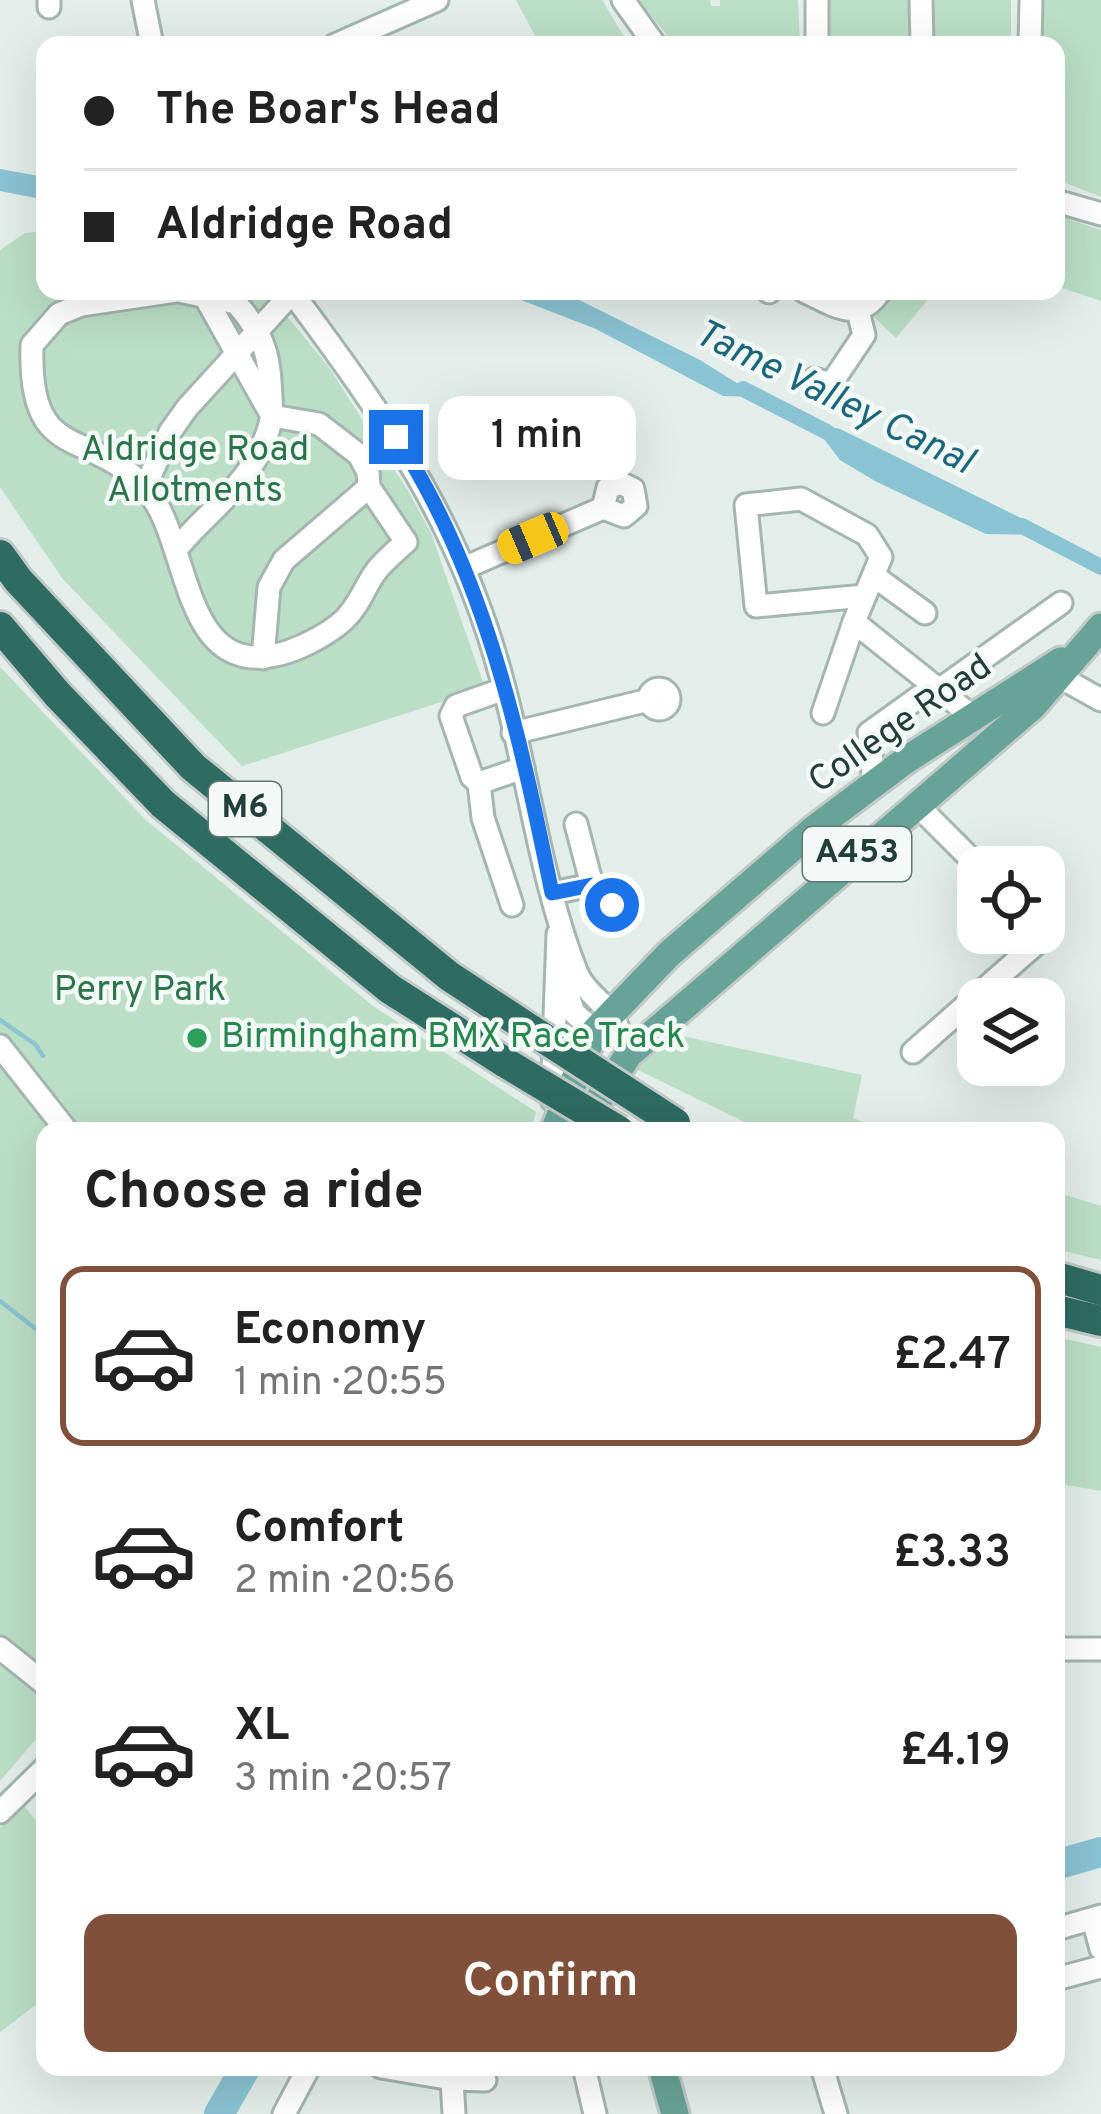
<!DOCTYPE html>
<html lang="en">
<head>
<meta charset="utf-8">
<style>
  :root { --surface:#fff; --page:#f2f2f2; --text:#222; --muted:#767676; --line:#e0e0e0; --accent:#80503b }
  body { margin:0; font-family:Overpass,sans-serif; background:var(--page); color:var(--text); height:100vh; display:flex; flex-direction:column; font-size:45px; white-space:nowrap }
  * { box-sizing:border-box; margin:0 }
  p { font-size:39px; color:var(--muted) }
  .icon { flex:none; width:66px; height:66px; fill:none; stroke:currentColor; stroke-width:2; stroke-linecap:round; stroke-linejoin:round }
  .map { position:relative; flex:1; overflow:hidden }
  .drawer { position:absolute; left:36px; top:1122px; width:1029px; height:954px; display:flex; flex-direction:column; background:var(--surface); border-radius:24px; box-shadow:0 12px 48px #0002 }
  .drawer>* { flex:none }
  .top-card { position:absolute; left:36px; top:36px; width:1029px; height:264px; border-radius:24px; box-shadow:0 12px 48px #0002; display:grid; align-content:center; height:264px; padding:0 48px; background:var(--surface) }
  .tools { position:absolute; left:957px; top:846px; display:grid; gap:24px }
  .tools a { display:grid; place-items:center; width:108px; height:108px; border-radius:24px; background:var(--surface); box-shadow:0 12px 48px #0002; font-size:60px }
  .end { position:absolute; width:54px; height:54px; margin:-27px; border:15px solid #1a73e8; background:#fff; box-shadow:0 0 0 6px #fff }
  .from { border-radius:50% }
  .bubble { position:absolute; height:84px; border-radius:24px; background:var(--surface); box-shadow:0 12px 48px #0002; font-size:39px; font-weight:600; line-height:84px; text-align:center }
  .car { position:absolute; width:36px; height:72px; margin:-36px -18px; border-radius:15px; box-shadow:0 0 9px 3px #0007; background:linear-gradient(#f5c518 24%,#345 0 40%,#f5c518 0 76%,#345 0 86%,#f5c518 0) }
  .top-card b { display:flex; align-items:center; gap:42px; height:114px; font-size:45px }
  .top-card b+b { border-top:3px solid var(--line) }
  .top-card i { width:30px; height:30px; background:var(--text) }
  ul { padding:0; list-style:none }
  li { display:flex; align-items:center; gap:36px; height:180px; margin:0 24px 18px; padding:0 24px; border:6px solid transparent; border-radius:24px }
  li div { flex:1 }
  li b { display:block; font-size:45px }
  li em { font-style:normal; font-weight:600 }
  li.on { border-color:var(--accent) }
  li>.icon { width:108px; height:108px; stroke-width:1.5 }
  h2 { padding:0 48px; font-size:54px; line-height:144px }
  .primary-button { display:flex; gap:24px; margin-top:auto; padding:24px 48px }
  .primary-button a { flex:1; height:138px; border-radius:24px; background:var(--accent); color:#fff; font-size:48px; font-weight:600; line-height:138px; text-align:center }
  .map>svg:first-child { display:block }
  .green { fill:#bbdec6 }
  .water { fill:#8ac3d2 }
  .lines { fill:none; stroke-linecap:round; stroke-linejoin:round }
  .stream { stroke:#8ac3d2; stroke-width:4.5 }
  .canal { stroke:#8ac3d2; stroke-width:16 }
  .river { stroke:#8ac3d2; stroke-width:30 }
  .minor-casing { stroke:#a5b5b0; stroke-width:27 }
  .major-casing { stroke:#c1c9c7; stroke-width:33 }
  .highway-casing { stroke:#c1c9c7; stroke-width:36 }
  .minor { stroke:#fff; stroke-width:21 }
  .major { stroke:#67a396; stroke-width:27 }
  .highway { stroke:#2e6b61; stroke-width:30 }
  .highway-bridge-casing { stroke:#c1c9c7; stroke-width:36; stroke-linecap:butt }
  .highway-bridge { stroke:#2e6b61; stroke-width:30 }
  .route { stroke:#1a73e8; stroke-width:15 }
  .leisure-dot { fill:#2e9e5b; stroke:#f3f9f6; stroke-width:4.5 }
  .labels { text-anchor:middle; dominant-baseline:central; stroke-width:9; stroke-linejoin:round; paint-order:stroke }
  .shield { fill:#f3f9f6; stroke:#617671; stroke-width:3 }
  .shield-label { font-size:33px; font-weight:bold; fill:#223e38 }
  .park-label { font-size:36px; fill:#2c754c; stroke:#f3f9f6 }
  .street-label { font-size:36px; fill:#223e38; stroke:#f3f9f6 }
  .leisure-label { font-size:36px; fill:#27864d; stroke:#f3f9f6; text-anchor:start }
  .water-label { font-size:39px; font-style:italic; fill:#1b667b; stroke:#f3f9f6 }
</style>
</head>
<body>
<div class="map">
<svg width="1101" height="2114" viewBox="0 0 1101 2114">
  <rect width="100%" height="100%" fill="#e3ede9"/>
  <g class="green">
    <path d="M 516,0 L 602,0 L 629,45 L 540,45 Z"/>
    <path d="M 638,0 L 710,0 L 711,6 L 720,6 L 720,0 L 798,0 L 800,45 L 675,45 Z"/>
    <path d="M 830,0 L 910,0 L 913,45 L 830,45 Z"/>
    <path d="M 927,0 L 1011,0 L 1011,45 L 929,45 Z"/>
    <path d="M 1043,0 L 1101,0 L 1101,197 L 1056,179 L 1056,45 L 1043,45 Z"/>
    <path d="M 1056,215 L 1101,230 L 1101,301 L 1056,286 Z"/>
    <path d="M 45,231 L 45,291 L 266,291 L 328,366 L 408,491 L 431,533 L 485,688 L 242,766 L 62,578 L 0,487 L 0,250 L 25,233 Z"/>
    <path d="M 897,291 L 935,291 L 896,338 L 874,317 Z"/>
    <path d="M 0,667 L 147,821 L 373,1006 L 536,1112 L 531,1131 L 45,1131 L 45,1729 L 0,1781 Z"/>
    <path d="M 678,1035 L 862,1075 L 853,1118 L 885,1131 L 763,1131 L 636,1069 Z"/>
    <path d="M 1056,1192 L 1101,1206 L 1101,1260 L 1056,1249 Z"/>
    <path d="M 1056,1337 L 1101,1347 L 1101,1491 L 1056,1483 Z"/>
    <path d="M 22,1803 L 45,1833 L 45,1998 L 0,2032 L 0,1828 Z"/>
  </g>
  <g class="water">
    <path d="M 0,169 L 45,177 L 45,200 L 0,191 Z"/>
    <path d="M 498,291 L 561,291 L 700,360 L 759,397 L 723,396 L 596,329 Z"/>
    <path d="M 812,423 L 840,429 L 1021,518 L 1039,535 L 986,534 L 875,481 L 840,460 Z"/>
  </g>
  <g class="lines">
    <g class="stream">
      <path d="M 0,1020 L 35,1044 L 43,1056"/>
      <path d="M 0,1301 L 45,1336"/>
    </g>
    <g class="canal">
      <path d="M 743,389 L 827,432"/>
      <path d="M 1022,526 L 1101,567"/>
    </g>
    <g class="river">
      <path d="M 1056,1865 L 1101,1852"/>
      <path d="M 219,2114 L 246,2067"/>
    </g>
    <defs>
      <g id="minor">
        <path d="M 49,0 L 49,7"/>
        <path d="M 143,0 L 152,45"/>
        <path d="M 623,0 L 655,45"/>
        <path d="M 921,0 L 922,45"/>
        <path d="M 335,45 L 437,0"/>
        <path d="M 817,45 L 817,0"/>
        <path d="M 1030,45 L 1031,0"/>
        <path d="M 1056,201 L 1101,214"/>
        <path d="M 176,291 L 81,305 L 59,314 L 32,345 C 28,467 89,425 146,489 C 190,538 180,671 271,656 C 295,652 326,636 344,620 C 358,607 364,589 374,574 C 383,561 395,552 406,542 L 369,487 L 368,472 L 359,455 L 319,424 L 272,416 C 269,365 272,343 236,303 L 179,291"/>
        <path d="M 291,291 C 386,419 460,522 502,680 C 528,774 541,882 576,971 C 583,989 598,998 610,1013 C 618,1025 623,1041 629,1054"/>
        <path d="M 804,291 C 833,305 859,324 880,291"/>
        <path d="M 769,292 L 770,291"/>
        <path d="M 814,379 L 831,384 L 864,335 L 858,311"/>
        <path d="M 145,487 L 170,432 L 187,408 L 292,293"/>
        <path d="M 178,547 C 217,502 259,478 272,416 L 204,295"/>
        <path d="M 464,568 L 603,508 L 608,488 L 620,483 L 633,489 L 636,506 L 624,516 L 603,508"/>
        <path d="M 874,576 L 925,613"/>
        <path d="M 865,596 L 756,606 L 746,505 L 801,499 L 867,535 L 881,557 L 854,622 L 973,717"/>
        <path d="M 263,658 L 269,587 L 284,560 L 369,487"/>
        <path d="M 1058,676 L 1101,700"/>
        <path d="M 504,689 L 456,706 L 451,716 L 472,777 L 479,783 L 523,768"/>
        <circle cx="659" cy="699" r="10"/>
        <path d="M 823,713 L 854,622"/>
        <path d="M 513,733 L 649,700"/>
        <path d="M 479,783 L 483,818 L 512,905"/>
        <path d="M 874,784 L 869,733 L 919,697 L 939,690 L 1061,603"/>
        <path d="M 917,805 L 979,867"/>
        <path d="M 592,885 L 598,901 L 612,905"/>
        <path d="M 552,893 L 592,885 L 576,824"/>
        <path d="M 564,983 L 574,1013 L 603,1038"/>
        <path d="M 0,1046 L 67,1131"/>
        <path d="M 913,1052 L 1047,934 L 1044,931"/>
        <path d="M 552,1100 L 558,934"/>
        <path d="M 0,1648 L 45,1684"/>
        <path d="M 1056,1649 L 1101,1649"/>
        <path d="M 0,1812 L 45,1768"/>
        <path d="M 1093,1919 L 1101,1949"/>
        <path d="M 1056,1929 L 1101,1916"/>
        <path d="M 1056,1979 L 1101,1967"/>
        <path d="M 381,2067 L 452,2079 L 485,2080"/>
        <path d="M 584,2067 L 595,2114"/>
        <path d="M 822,2067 L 836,2114"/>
        <path d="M 452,2079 L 454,2114"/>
        <path d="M 284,2114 L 309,2067"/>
      </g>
      <g id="major">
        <path d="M 554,1131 L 594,1032 L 669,954 L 814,829 L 906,760 L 1061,661"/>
        <path d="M 578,1131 L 629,1054 L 1033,706 L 1101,627"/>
        <path d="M 662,2067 L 675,2114"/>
      </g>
      <g id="highway">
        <path d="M 0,555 L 18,580 L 193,767 L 449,976 L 525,1026"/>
        <path d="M 0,627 L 58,695 L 163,804 L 390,989 L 506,1063"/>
        <path d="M 1056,1277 L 1101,1290"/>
        <path d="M 1056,1310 L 1101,1321"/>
      </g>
    </defs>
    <use href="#minor" class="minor-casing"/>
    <use href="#major" class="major-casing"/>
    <use href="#highway" class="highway-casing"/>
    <use href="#minor" class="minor"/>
    <use href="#major" class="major"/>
    <use href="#highway" class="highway"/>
    <defs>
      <g id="highway-bridge">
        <path d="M 525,1026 L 675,1123"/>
        <path d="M 506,1063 L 619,1131"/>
      </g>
    </defs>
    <use href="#highway-bridge" class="highway-bridge-casing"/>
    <use href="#highway-bridge" class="highway-bridge"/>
  </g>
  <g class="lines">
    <path class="route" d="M 396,437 C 485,573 520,736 552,893 L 592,885 L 598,901 L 612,905"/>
  </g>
  <circle class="leisure-dot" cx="197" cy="1038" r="12"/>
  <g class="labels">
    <g class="shield">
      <rect x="209" y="782" width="72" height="54" rx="9"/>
      <rect x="803" y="827" width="108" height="54" rx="9"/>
    </g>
    <g class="shield-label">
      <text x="245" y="809">M6</text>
      <text x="857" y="854">A453</text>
    </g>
    <g class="park-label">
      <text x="195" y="451">Aldridge Road<tspan x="195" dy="41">Allotments</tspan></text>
      <text x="140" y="991">Perry Park</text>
    </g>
    <g class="street-label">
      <text transform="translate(901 725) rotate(-35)">College Road</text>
    </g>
    <g class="leisure-label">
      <text x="221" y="1038">Birmingham BMX Race Track</text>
    </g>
    <g class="water-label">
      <text transform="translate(833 399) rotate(26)">Tame Valley Canal</text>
    </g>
  </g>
</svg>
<div class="tools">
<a><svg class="icon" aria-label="locate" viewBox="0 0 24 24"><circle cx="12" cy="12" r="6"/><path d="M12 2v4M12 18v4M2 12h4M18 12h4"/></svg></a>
<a><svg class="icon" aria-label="layers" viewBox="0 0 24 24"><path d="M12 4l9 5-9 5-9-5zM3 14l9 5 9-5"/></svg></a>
</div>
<i class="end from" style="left:612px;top:905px"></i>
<i class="end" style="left:396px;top:437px"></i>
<div class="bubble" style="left:438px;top:396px;width:198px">1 min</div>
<i class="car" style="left:533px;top:538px;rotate:247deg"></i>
<div class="top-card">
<b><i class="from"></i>The Boar's Head</b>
<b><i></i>Aldridge Road</b>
</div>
<section class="drawer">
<h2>Choose a ride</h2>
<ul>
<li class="on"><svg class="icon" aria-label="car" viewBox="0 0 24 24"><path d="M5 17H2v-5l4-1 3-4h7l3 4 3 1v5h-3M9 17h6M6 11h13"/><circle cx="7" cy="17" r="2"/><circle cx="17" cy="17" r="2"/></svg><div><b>Economy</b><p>1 min · 20:55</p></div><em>£2.47</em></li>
<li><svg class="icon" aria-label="car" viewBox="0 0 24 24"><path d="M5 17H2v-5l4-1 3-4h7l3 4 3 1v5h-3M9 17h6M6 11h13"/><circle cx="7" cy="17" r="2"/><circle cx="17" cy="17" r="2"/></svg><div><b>Comfort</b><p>2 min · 20:56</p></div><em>£3.33</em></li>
<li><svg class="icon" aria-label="car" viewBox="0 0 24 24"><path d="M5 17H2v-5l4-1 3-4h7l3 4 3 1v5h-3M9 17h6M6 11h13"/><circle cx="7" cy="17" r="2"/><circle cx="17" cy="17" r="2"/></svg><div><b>XL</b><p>3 min · 20:57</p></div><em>£4.19</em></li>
</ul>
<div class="primary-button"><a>Confirm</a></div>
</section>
</div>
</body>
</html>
